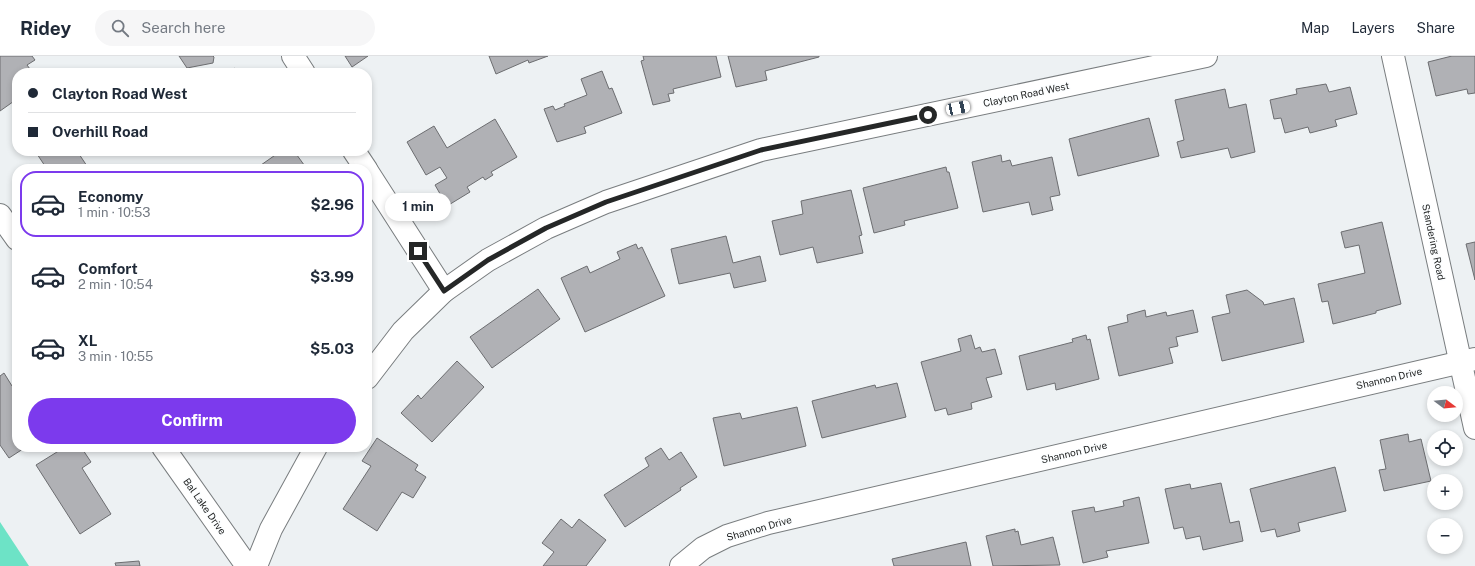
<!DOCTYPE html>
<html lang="en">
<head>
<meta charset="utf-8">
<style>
  :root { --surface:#fff; --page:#f6f6f7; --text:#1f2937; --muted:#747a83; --line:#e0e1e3; --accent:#7c3aed }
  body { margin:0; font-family:"Public Sans",sans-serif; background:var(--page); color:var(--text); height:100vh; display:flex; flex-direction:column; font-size:15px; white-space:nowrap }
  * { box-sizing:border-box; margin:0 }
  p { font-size:13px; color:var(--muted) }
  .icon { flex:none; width:22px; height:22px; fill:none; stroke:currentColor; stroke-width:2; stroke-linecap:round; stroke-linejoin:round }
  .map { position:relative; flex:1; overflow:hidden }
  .sheet { position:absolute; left:12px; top:108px; width:360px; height:288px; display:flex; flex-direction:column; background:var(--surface); border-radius:16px; box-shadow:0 2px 6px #0003 }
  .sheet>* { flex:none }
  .top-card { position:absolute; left:12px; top:12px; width:360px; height:88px; border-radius:16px; box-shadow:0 2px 6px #0003; display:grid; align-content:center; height:88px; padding:0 16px; background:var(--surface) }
  .needle { width:26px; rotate:106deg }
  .buttons { position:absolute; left:1427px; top:330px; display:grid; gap:8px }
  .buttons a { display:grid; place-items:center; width:36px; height:36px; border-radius:50%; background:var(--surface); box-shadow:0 2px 6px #0003; font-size:20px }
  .end { position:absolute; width:18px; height:18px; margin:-9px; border:5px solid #252727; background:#fff; box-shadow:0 0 0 2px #fff }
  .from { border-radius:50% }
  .bubble { position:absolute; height:28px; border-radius:14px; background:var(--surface); box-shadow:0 2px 6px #0003; font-size:13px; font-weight:700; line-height:28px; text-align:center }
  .car { position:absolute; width:12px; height:24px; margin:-12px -6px; border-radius:5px; box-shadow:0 0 3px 1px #0007; background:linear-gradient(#fff 24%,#345 0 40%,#fff 0 76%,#345 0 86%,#fff 0) }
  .top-card b { display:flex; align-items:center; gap:14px; height:38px; font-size:15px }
  .top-card b+b { border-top:1px solid var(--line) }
  .top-card i { width:10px; height:10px; background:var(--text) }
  ul { padding:7px 0 0; list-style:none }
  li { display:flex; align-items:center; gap:12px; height:66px; margin:0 8px 6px; padding:0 8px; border:2px solid transparent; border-radius:16px }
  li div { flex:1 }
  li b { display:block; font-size:15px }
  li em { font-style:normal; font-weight:700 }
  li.on { border-color:var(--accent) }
  li>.icon { width:36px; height:36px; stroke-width:1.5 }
  .primary-button { display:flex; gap:8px; margin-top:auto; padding:8px 16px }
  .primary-button a { flex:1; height:46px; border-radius:24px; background:var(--accent); color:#fff; font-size:16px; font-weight:700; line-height:46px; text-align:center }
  header { display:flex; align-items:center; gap:24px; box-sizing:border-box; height:56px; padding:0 20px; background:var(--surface); border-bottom:1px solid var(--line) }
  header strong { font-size:19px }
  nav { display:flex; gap:22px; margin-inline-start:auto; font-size:14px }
  .search { width:280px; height:36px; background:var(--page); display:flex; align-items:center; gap:10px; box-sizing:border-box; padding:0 14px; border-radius:22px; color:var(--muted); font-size:15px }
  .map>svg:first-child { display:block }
  .water { fill:#6de3c6 }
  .building { fill:#b0b1b5; stroke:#6c6d70 }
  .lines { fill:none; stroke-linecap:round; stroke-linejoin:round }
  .street-casing { stroke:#797d7f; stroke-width:24 }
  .street { stroke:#fff; stroke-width:22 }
  .route { stroke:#252727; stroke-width:5 }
  .labels { text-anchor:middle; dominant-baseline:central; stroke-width:3; stroke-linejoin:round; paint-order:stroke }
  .street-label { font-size:10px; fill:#252727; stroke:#fcfeff }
</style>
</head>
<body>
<header>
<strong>Ridey</strong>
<div class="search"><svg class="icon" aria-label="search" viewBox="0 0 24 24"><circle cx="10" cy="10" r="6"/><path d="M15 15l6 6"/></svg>Search here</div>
<nav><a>Map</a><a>Layers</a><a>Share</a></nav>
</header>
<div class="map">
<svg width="1475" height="510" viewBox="0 0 1475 510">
  <rect width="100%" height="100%" fill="#edf1f3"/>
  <path class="water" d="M 0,466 L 29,510 L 0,510 Z"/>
  <g class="building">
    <path d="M 0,0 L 32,0 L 35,4 L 27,9 L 33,17 L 17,17 L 17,43 L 0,55 Z"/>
    <path d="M 179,0 L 213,0 L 214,1 L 213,7 L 187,12 Z"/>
    <path d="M 345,0 L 368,0 L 352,11 Z"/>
    <path d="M 489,0 L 548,0 L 529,7 L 528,4 L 496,18 Z"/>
    <path d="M 643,0 L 716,0 L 721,21 L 673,33 L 674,37 L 668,38 L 670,45 L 653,49 L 641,5 L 644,4 Z"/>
    <path d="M 728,0 L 819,0 L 819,1 L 765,15 L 767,24 L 736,31 Z"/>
    <path d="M 1452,0 L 1475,0 L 1475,37 L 1468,38 L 1467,33 L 1436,40 L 1428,6 Z"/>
    <path d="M 235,12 L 238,17 L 228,17 Z"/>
    <path d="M 602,15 L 609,33 L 612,32 L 622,57 L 584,71 L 586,77 L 557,86 L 544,53 L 553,50 L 555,54 L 565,50 L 564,48 L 587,39 L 581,23 Z"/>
    <path d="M 1326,28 L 1329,36 L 1350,31 L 1357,58 L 1335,64 L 1337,70 L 1310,77 L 1308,71 L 1285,77 L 1281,62 L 1274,63 L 1270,44 L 1297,38 L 1296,33 Z"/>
    <path d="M 1225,33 L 1229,52 L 1246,48 L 1255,96 L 1231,102 L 1228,92 L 1181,102 L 1177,86 L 1184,84 L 1175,44 Z"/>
    <path d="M 1149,62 L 1159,100 L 1078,120 L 1069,83 Z"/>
    <path d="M 495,63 L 517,101 L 491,116 L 493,119 L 485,124 L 483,121 L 467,131 L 470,136 L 447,150 L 435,129 L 447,122 L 440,111 L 426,119 L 407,86 L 434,70 L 447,92 Z"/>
    <path d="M 35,95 L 77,95 L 89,113 L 40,113 L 45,110 Z"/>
    <path d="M 281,95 L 294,95 L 307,113 L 263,113 L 261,109 Z"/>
    <path d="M 1001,99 L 1002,106 L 1010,104 L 1012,110 L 1052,101 L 1060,139 L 1050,141 L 1053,154 L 1032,159 L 1029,146 L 983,156 L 972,106 Z"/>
    <path d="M 946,111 L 947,116 L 949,116 L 958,152 L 904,165 L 905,169 L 874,177 L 863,132 Z"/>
    <path d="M 851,134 L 862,179 L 859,180 L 863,197 L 817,207 L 813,191 L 780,199 L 772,165 L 803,158 L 801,145 Z"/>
    <path d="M 1382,166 L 1401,248 L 1376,255 L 1376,257 L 1333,268 L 1328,245 L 1322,246 L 1318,228 L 1365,217 L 1359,189 L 1345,192 L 1341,176 Z"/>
    <path d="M 726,180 L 733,207 L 760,200 L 766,225 L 734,232 L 730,217 L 679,228 L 671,193 Z"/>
    <path d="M 1475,186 L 1475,224 L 1466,188 Z"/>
    <path d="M 636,188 L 638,193 L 642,191 L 665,240 L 585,276 L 561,222 L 587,210 L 590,217 L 620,203 L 617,196 Z"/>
    <path d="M 538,233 L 560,263 L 492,312 L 470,281 Z"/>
    <path d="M 1247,234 L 1263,246 L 1264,249 L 1294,242 L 1304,286 L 1222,305 L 1212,261 L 1230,257 L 1226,239 Z"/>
    <path d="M 1145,254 L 1146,261 L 1166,256 L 1167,260 L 1193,254 L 1198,276 L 1176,281 L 1178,290 L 1169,292 L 1173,307 L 1119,320 L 1108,271 L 1128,266 L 1127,259 Z"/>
    <path d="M 971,279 L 975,293 L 980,291 L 982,296 L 995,293 L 1002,318 L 986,322 L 992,341 L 971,347 L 972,353 L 948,359 L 946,352 L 935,355 L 921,306 L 961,295 L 958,283 Z"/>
    <path d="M 1086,279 L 1087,284 L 1090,283 L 1099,323 L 1056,334 L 1055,327 L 1027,334 L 1019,300 L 1073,286 L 1072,283 Z"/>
    <path d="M 457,305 L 484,331 L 432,386 L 401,357 L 418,339 L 421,343 Z"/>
    <path d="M 4,317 L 12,330 L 17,327 L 17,391 L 26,391 L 9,402 L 0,389 L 0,320 Z"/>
    <path d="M 897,327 L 906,361 L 822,382 L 812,345 L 875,329 L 876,332 Z"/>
    <path d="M 797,351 L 806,390 L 724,410 L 713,362 L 740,357 L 742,363 Z"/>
    <path d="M 1408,378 L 1409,386 L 1421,383 L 1431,425 L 1384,435 L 1379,414 L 1386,413 L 1380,384 Z"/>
    <path d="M 377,382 L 418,409 L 415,414 L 426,421 L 413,442 L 402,436 L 377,475 L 343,453 L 371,410 L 362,405 Z"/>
    <path d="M 65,391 L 81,391 L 91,406 L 82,412 L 111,458 L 80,478 L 36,409 Z"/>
    <path d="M 661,392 L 669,404 L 681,396 L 697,421 L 680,432 L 681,434 L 625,471 L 604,439 L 649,410 L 645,402 Z"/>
    <path d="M 1335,411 L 1346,455 L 1298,467 L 1300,475 L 1277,481 L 1275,473 L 1261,476 L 1250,433 Z"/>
    <path d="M 1221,427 L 1230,467 L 1239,465 L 1243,485 L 1203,494 L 1200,480 L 1186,483 L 1183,471 L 1174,473 L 1165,433 L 1190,428 L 1191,433 Z"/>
    <path d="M 1139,441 L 1149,487 L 1106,495 L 1108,501 L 1083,507 L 1072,455 L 1094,451 L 1095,456 L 1124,450 L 1123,445 Z"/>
    <path d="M 561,463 L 572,472 L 579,463 L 606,484 L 586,510 L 543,510 L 554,496 L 542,487 Z"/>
    <path d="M 1015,473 L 1015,476 L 1018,475 L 1021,489 L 1053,481 L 1060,509 L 993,510 L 986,480 Z"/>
    <path d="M 966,486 L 971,510 L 894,510 L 892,503 Z"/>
    <path d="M 139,505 L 140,510 L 116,510 L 115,507 Z"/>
  </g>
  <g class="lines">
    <defs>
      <g id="street">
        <path d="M 293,0 L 304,17"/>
        <path d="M 1393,0 L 1475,372"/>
        <path d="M 354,95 L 366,113"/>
        <path d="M 367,115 L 444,235"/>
        <path d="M 0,159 L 17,183"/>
        <path d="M 367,322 L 403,275 L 444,235 L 488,204 L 546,172 L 606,146 L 761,94 L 1206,0"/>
        <path d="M 163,391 L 247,510"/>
        <path d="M 256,510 L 271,473 L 316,391"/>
        <path d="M 681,510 L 703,492 L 727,480 L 768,467 L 1475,303"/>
      </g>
    </defs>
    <use href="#street" class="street-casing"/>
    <use href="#street" class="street"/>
  </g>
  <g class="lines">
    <path class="route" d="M 418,195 L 444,235 L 488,204 L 546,172 L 606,146 L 761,94 L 928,59"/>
  </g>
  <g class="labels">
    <g class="street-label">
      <text transform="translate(1026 38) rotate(-12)">Clayton Road West</text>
      <text transform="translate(1434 186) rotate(78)">Standering Road</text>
      <text transform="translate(1389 322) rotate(-13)">Shannon Drive</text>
      <text transform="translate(1074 396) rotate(-13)">Shannon Drive</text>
      <text transform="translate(205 450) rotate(55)">Bal Lake Drive</text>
      <text transform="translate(759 472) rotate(-16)">Shannon Drive</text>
    </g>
  </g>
</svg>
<div class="buttons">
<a><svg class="needle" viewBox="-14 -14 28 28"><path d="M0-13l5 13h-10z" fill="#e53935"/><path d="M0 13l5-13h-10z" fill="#747a83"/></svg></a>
<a><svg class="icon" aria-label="locate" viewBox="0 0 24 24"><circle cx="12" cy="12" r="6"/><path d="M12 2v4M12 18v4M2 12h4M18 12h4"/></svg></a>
<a>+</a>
<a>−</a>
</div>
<i class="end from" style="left:928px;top:59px"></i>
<i class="end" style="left:418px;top:195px"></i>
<div class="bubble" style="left:385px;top:137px;width:66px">1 min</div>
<i class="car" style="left:958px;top:52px;rotate:78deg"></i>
<div class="top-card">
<b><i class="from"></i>Clayton Road West</b>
<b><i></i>Overhill Road</b>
</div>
<section class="sheet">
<ul>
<li class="on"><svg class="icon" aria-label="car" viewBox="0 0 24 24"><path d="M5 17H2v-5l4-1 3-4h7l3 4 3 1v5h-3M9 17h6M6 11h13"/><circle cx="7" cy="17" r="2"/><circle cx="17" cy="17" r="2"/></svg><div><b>Economy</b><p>1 min · 10:53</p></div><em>$2.96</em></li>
<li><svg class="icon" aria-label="car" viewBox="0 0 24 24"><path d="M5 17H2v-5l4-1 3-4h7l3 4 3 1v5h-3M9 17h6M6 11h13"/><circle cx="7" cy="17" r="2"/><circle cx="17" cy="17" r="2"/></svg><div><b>Comfort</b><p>2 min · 10:54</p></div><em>$3.99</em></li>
<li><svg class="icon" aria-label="car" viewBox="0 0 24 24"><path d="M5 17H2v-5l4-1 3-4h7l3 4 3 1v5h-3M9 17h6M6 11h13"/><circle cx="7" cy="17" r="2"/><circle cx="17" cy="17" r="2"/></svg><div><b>XL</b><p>3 min · 10:55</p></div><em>$5.03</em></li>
</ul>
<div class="primary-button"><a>Confirm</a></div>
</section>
</div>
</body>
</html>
